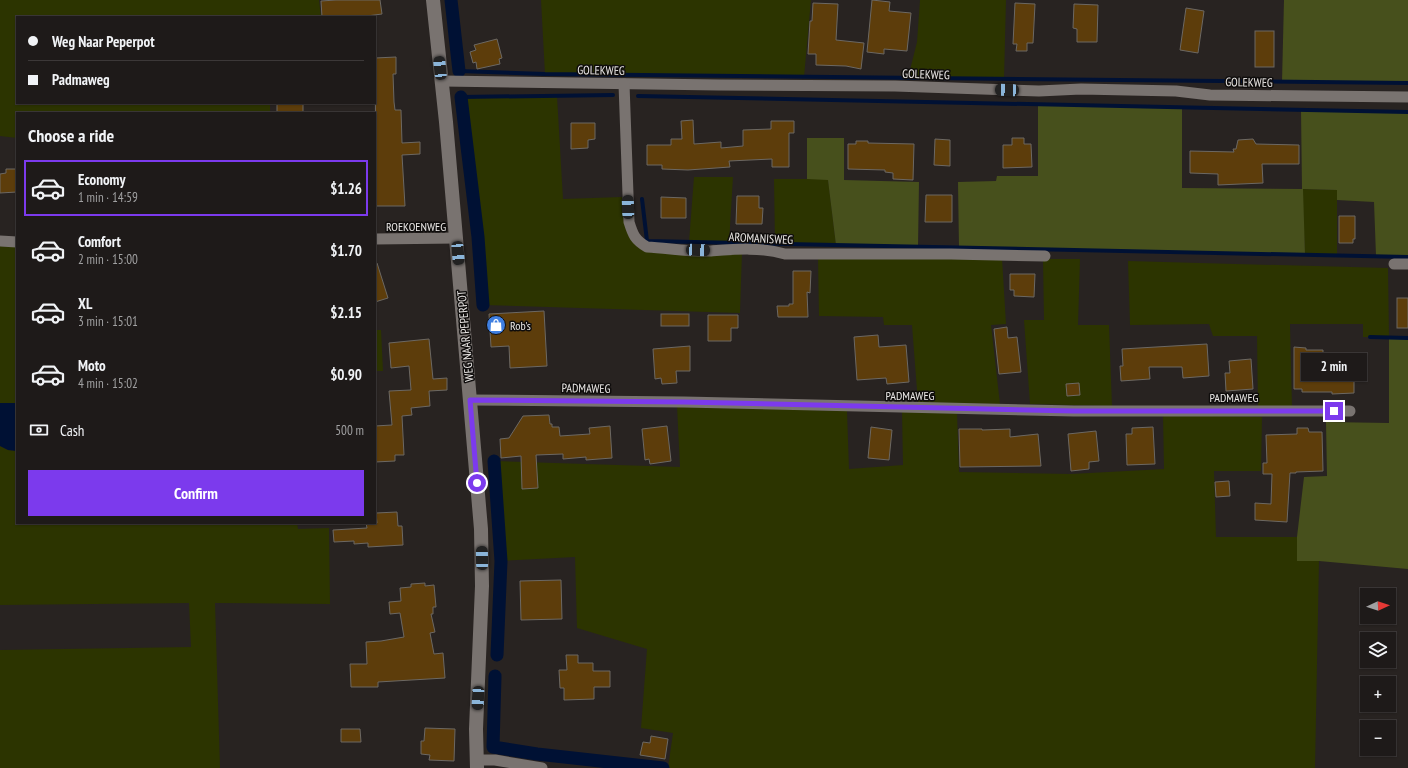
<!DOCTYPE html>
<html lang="en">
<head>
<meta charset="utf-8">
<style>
  :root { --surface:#1e1a19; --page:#2b2726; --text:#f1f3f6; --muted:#a1a1a2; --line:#3c3838; --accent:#7c3aed }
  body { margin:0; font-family:"PT Sans Narrow",sans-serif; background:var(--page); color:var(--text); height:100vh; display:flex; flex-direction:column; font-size:15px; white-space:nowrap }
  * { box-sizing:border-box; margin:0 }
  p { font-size:13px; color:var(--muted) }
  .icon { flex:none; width:22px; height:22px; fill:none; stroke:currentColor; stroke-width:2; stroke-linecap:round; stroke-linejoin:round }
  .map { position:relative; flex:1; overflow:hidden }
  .side { position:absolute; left:16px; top:112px; width:360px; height:412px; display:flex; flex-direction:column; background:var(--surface); border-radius:0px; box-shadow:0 1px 3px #0004,0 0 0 1px var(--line) }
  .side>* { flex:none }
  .guide { position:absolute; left:16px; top:16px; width:360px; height:88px; border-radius:0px; box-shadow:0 1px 3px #0004,0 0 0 1px var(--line); display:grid; align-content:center; height:88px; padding:0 12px; background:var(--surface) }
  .needle { width:26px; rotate:87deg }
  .buttons { position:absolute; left:1360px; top:588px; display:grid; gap:8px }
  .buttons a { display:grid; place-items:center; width:36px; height:36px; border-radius:0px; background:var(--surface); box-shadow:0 1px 3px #0004,0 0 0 1px var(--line); font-size:20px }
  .end { position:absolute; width:18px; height:18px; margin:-9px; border:5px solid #7c3aed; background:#fff; box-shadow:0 0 0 2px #fff }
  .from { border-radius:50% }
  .bubble { position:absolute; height:28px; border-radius:0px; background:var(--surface); box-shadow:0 1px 3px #0004,0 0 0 1px var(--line); font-size:13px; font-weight:700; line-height:28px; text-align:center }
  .car { position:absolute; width:12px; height:24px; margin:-12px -6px; border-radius:5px; box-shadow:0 0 3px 1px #0007; background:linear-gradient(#222 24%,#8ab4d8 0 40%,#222 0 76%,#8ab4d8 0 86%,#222 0) }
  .guide b { display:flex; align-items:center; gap:14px; height:38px; font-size:15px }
  .guide b+b { border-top:1px solid var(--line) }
  .guide i { width:10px; height:10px; background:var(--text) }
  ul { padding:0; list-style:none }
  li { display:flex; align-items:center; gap:12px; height:56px; margin:0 8px 6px; padding:0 4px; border:2px solid transparent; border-radius:0px }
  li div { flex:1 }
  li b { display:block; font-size:15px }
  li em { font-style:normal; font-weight:700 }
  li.current { border-color:var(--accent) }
  li>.icon { width:36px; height:36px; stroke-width:1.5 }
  h2 { padding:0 12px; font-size:18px; line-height:48px }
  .pay { display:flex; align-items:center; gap:10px; height:44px; padding:0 12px; font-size:15px }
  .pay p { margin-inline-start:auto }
  .primary-button { display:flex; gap:8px; margin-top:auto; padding:8px 12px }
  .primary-button a { flex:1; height:46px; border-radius:0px; background:var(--accent); color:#fff; font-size:16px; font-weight:700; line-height:46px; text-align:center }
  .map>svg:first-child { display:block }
  .green { fill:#2c3400 }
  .forest { fill:#47501c }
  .water { fill:#001134 }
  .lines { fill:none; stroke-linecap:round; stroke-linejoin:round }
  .stream { stroke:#001134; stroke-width:4 }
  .canal { stroke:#001134; stroke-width:13 }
  .building { fill:#5d3d0b; stroke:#6c6863 }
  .minor { stroke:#797370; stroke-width:11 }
  .tertiary { stroke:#797370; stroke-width:14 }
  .route { stroke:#7c3aed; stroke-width:5 }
  .labels { text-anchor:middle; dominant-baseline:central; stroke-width:3; stroke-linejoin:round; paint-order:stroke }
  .street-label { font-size:12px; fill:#ebe8e6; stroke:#0f0d0c }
  .poi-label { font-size:12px; fill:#ebe8e6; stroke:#0f0d0c; text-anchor:start }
</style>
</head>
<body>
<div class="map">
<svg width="1408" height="768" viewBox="0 0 1408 768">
  <rect width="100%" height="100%" fill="#282321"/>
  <g class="green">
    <path d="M 0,0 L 319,0 L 321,17 L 17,17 L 17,103 L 270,103 L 270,113 L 17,113 L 17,138 L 0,136 Z"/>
    <path d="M 541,0 L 811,0 L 804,77 L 545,74 Z"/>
    <path d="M 920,0 L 1006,0 L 1004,79 L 908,78 L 917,42 Z"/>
    <path d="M 557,96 L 563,199 L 622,197 L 624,221 L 637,245 L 742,252 L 740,313 L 483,305 L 478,237 L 461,97 Z"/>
    <path d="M 694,177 L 733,177 L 729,243 L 689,242 Z"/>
    <path d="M 774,179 L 828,179 L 836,245 L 775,244 Z"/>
    <path d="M 1302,189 L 1337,190 L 1337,255 L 1305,255 Z"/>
    <path d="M 0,246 L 17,247 L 17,403 L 0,403 Z"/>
    <path d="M 818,257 L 1002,258 L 1006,324 L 991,325 L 1000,404 L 918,403 L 912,325 L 884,325 L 883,317 L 819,316 Z"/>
    <path d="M 1043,259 L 1080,259 L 1078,325 L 1109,325 L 1112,406 L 1030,404 L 1024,320 L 1044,320 Z"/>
    <path d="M 1128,261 L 1388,268 L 1389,337 L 1363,337 L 1363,324 L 1290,324 L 1292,408 L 1258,407 L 1257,336 L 1213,336 L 1209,324 L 1130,325 Z"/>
    <path d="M 375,330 L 381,330 L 383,371 L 375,371 Z"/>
    <path d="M 677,406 L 847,411 L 849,469 L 903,465 L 902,412 L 957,412 L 959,472 L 1071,474 L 1164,469 L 1163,415 L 1262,417 L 1261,471 L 1214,471 L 1216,537 L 1297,537 L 1297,561 L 1319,561 L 1315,768 L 668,768 L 673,733 L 641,728 L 647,649 L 577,628 L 575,557 L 501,561 L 494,461 L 680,467 Z"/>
    <path d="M 0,446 L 8,450 L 17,451 L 17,523 L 297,523 L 298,529 L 329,528 L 330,604 L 215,603 L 220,768 L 0,768 L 0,650 L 191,647 L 189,603 L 0,605 Z"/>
  </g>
  <g class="forest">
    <path d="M 1284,0 L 1408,0 L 1408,83 L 1282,82 Z"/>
    <path d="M 1038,105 L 1182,108 L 1182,188 L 1302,189 L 1301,110 L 1408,112 L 1408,257 L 1376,256 L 1374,202 L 1337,200 L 1337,190 L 1303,189 L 1305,255 L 959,248 L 958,182 L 996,181 L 997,176 L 1038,176 Z"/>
    <path d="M 807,138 L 844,138 L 844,180 L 919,182 L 918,247 L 836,245 L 828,180 L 807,179 Z"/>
    <path d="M 1389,337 L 1408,338 L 1408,569 L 1319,561 L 1297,561 L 1297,537 L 1304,477 L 1327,476 L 1326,422 L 1389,423 Z"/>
  </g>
  <path class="water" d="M 0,403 L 17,403 L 17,451 L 8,450 L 0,446 Z"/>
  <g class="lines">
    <g class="stream">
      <path d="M 459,71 L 545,74 L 1408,83"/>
      <path d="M 638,96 L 1408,112"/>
      <path d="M 461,97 L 613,95"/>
      <path d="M 642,199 L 647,241 L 1408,257"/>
      <path d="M 1370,337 L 1408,338"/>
    </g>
    <g class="canal">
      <path d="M 451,0 L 459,71"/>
      <path d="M 461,97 L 478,237 L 483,305"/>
      <path d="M 494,461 L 501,561 L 497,655"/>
      <path d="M 495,676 L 493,747 L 537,754 L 663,768"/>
    </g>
  </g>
  <g class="building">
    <path d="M 336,0 L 380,0 L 382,14 L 359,17 L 322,17 L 321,1 Z"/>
    <path d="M 872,0 L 890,2 L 889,11 L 911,13 L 907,51 L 884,49 L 884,54 L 867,52 Z"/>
    <path d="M 813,3 L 838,4 L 836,40 L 864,43 L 861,69 L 846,66 L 816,65 L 816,54 L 808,54 L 810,21 L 812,21 Z"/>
    <path d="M 1015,3 L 1035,4 L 1033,43 L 1027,43 L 1027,51 L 1016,51 L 1017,44 L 1013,44 Z"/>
    <path d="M 1074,4 L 1098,5 L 1097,42 L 1077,42 L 1077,29 L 1073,28 Z"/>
    <path d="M 1186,8 L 1204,11 L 1198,53 L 1180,50 Z"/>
    <rect x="1255" y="31" width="19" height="36"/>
    <path d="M 497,39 L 502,58 L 499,59 L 500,64 L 477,69 L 476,62 L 473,63 L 470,52 L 476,50 L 474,45 Z"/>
    <path d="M 396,57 L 396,74 L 393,74 L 394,102 L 395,110 L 401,110 L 402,143 L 420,142 L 420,154 L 402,155 L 405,206 L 375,206 L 375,178 L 376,178 L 375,58 Z"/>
    <rect x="277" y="103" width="26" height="10"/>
    <path d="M 693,120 L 694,144 L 721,142 L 721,148 L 743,146 L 743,130 L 771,129 L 771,121 L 794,121 L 794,133 L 789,133 L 789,167 L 772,167 L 772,159 L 729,161 L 730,167 L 688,170 L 662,169 L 662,165 L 647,165 L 647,145 L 671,145 L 671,139 L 682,139 L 681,121 Z"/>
    <path d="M 571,123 L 595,123 L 595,139 L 588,140 L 588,148 L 571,149 Z"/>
    <path d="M 1012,138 L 1024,138 L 1024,144 L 1031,144 L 1032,167 L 1003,168 L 1003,145 L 1012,145 Z"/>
    <path d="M 935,139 L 950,140 L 950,166 L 934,165 Z"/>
    <path d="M 1253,139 L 1256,144 L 1299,145 L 1299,164 L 1262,164 L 1263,183 L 1218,185 L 1218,174 L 1190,173 L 1190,151 L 1234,152 L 1233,149 L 1236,149 L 1238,140 Z"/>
    <path d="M 856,141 L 868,141 L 868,143 L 914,144 L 913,180 L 893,179 L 893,173 L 885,172 L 885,170 L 848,169 L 848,144 L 856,144 Z"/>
    <path d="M 6,169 L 17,169 L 17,192 L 0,193 L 0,174 L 6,173 Z"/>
    <path d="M 926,195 L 952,195 L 952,222 L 925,222 Z"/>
    <path d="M 737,196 L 759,196 L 759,208 L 763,208 L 762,224 L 736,224 Z"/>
    <path d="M 661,197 L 686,198 L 686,218 L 661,218 Z"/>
    <path d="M 1339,216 L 1355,216 L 1355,239 L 1353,239 L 1353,243 L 1339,243 Z"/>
    <path d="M 375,263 L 377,263 L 388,298 L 375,302 Z"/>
    <path d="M 793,271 L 811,271 L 810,293 L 807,292 L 808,317 L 778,317 L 777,306 L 789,306 L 789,304 L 793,304 Z"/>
    <path d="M 1010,274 L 1035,274 L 1034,297 L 1014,296 L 1014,290 L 1010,290 Z"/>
    <rect x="1397" y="298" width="11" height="30"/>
    <path d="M 544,311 L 547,366 L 510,368 L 509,346 L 491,347 L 489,314 Z"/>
    <rect x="661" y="314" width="28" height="12"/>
    <path d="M 708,315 L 738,315 L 738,328 L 731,328 L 731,341 L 708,341 Z"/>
    <path d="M 1007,327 L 1008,338 L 1017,337 L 1021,372 L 999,374 L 994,329 Z"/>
    <path d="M 878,335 L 879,347 L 906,345 L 909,382 L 887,384 L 886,378 L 857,380 L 854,337 Z"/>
    <path d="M 429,339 L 433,379 L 447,378 L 447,390 L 429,391 L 430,406 L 411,408 L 412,415 L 402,416 L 404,455 L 395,455 L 395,461 L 375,462 L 375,426 L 392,425 L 389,391 L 411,390 L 409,366 L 391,368 L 389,343 Z"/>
    <path d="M 1207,344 L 1209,376 L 1183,378 L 1182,367 L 1149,367 L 1150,379 L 1121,381 L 1120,366 L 1123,366 L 1122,349 Z"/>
    <path d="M 690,346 L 690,371 L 676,371 L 677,383 L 662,384 L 661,378 L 655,379 L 653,349 Z"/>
    <path d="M 1294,347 L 1306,348 L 1306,350 L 1323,350 L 1323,355 L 1354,354 L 1354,393 L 1332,394 L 1332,392 L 1302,392 L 1302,389 L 1294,389 Z"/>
    <path d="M 1251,359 L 1253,389 L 1226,391 L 1225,373 L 1230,373 L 1229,361 Z"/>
    <path d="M 1079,383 L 1080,395 L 1067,396 L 1066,384 Z"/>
    <path d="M 549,415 L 550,424 L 552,424 L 552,427 L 559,427 L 560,436 L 590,434 L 589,428 L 610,426 L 612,458 L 586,460 L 586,457 L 563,459 L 563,454 L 536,455 L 538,488 L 522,489 L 521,456 L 501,458 L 500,439 L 509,438 L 523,416 Z"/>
    <path d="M 667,426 L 671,461 L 650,464 L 649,459 L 645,460 L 642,429 Z"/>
    <path d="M 871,427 L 892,430 L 889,460 L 868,458 Z"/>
    <path d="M 1153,427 L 1155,464 L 1127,465 L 1126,434 L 1132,434 L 1132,428 Z"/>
    <path d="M 1297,428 L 1308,428 L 1309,432 L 1322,432 L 1323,471 L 1296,472 L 1296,473 L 1290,473 L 1287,522 L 1255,520 L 1255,503 L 1271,504 L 1272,474 L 1263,474 L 1263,463 L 1267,463 L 1266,435 L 1297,434 Z"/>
    <path d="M 959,429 L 982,429 L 982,430 L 1010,429 L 1010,437 L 1038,434 L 1041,466 L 960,467 Z"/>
    <path d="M 1096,431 L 1099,461 L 1089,462 L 1089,469 L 1071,471 L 1068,434 Z"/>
    <path d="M 1229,481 L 1230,496 L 1216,497 L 1215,482 Z"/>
    <path d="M 397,512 L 398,526 L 402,526 L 403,545 L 368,547 L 368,543 L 354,544 L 354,541 L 334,542 L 333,530 L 367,528 L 366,523 L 377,523 L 376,513 Z"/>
    <path d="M 561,580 L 562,619 L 521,620 L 520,581 Z"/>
    <path d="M 425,583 L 425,586 L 434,585 L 436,607 L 433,607 L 433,614 L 431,614 L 435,632 L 430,633 L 434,654 L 443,653 L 445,678 L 378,682 L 378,687 L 351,687 L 350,664 L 367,664 L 366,642 L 381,641 L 404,637 L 400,613 L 390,614 L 389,602 L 401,601 L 400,588 L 411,587 L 411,584 Z"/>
    <path d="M 566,655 L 578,655 L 578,663 L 593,663 L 593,671 L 610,671 L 610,687 L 594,687 L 594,699 L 564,700 L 564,688 L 560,688 L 559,670 L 567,670 Z"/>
    <path d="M 425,728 L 455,729 L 454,761 L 429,760 L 430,755 L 421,754 L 421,741 L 424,741 Z"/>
    <path d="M 341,729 L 360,729 L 361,742 L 341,742 Z"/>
    <path d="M 651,736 L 668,739 L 665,759 L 640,755 L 643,742 L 650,743 Z"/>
  </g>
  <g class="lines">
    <g class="minor">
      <path d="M 442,81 L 719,85 L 895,86 L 1039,91 L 1081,89 L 1176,91 L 1210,95 L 1408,97"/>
      <path d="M 624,84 L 629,222 C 633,235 635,240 647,247 C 668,248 690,252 711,251 C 737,249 760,247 785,254 L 951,254 L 1045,256"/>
      <path d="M 375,239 L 456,238"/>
      <path d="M 0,241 L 17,242"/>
      <path d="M 1394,264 L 1408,264"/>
      <path d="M 470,400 L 684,402 L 1074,411 L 1350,411"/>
      <path d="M 476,760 L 495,760 L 542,768"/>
    </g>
    <path class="tertiary" d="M 433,0 L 446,122 L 481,529 L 482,586 L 476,729 L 477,768"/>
  </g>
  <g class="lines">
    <path class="route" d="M 477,483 L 470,400 L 684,402 L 1074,411 L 1334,411"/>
  </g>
  <defs>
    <symbol id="shop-disc" viewBox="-11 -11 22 22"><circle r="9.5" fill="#3f7fe0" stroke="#0f0d0c"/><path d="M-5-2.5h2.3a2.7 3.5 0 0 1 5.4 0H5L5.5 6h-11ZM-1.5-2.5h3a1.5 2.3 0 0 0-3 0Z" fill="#fff"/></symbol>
  </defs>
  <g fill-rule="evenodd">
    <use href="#shop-disc" x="485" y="314" width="22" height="22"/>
  </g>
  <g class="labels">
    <g class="street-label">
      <text transform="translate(601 70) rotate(1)">GOLEKWEG</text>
      <text transform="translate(926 74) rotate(2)">GOLEKWEG</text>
      <text transform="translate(1249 82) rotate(1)">GOLEKWEG</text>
      <text x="416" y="226">ROEKOENWEG</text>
      <text transform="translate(761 238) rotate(3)">AROMANISWEG</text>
      <text transform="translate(465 336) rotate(-95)">WEG NAAR PEPERPOT</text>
      <text transform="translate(586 388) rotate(1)">PADMAWEG</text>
      <text x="910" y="395">PADMAWEG</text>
      <text x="1234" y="397">PADMAWEG</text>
    </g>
    <g class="poi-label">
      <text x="510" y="325">Rob's</text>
    </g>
  </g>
</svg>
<div class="buttons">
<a><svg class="needle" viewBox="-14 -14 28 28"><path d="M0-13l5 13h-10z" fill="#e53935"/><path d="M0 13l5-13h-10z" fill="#a1a1a2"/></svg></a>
<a><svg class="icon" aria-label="layers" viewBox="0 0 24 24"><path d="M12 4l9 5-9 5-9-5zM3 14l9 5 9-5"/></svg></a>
<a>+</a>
<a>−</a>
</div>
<i class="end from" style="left:477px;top:483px"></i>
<i class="end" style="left:1334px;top:411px"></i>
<div class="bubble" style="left:1301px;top:353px;width:66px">2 min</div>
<i class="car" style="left:440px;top:68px;rotate:354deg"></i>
<i class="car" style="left:1007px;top:90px;rotate:272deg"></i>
<i class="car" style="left:628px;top:207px;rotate:358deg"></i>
<i class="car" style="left:698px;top:250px;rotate:93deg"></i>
<i class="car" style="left:458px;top:253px;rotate:175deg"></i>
<i class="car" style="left:482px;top:558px;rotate:359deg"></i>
<i class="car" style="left:478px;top:698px;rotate:183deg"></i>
<div class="guide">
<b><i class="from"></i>Weg Naar Peperpot</b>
<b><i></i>Padmaweg</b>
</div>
<section class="side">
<h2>Choose a ride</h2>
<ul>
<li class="current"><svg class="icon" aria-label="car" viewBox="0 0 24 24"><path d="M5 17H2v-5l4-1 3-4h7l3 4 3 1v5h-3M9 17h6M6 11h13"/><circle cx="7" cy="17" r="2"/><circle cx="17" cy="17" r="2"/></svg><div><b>Economy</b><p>1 min · 14:59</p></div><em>$1.26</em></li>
<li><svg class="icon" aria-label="car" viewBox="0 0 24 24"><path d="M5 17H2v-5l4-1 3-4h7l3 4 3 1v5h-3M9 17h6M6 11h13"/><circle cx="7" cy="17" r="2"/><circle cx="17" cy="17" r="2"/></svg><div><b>Comfort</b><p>2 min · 15:00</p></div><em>$1.70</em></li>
<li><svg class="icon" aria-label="car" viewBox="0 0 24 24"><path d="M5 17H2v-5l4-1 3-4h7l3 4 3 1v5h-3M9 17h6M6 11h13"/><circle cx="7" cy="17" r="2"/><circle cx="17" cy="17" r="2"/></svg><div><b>XL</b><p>3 min · 15:01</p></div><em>$2.15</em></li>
<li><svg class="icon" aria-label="car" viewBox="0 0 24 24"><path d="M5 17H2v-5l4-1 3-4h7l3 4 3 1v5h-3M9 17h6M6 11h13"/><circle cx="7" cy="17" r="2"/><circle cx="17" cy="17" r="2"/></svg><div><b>Moto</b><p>4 min · 15:02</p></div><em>$0.90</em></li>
</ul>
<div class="pay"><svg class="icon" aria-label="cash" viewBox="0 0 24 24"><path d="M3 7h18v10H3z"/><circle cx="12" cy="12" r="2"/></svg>Cash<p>500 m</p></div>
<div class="primary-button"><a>Confirm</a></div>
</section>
</div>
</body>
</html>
